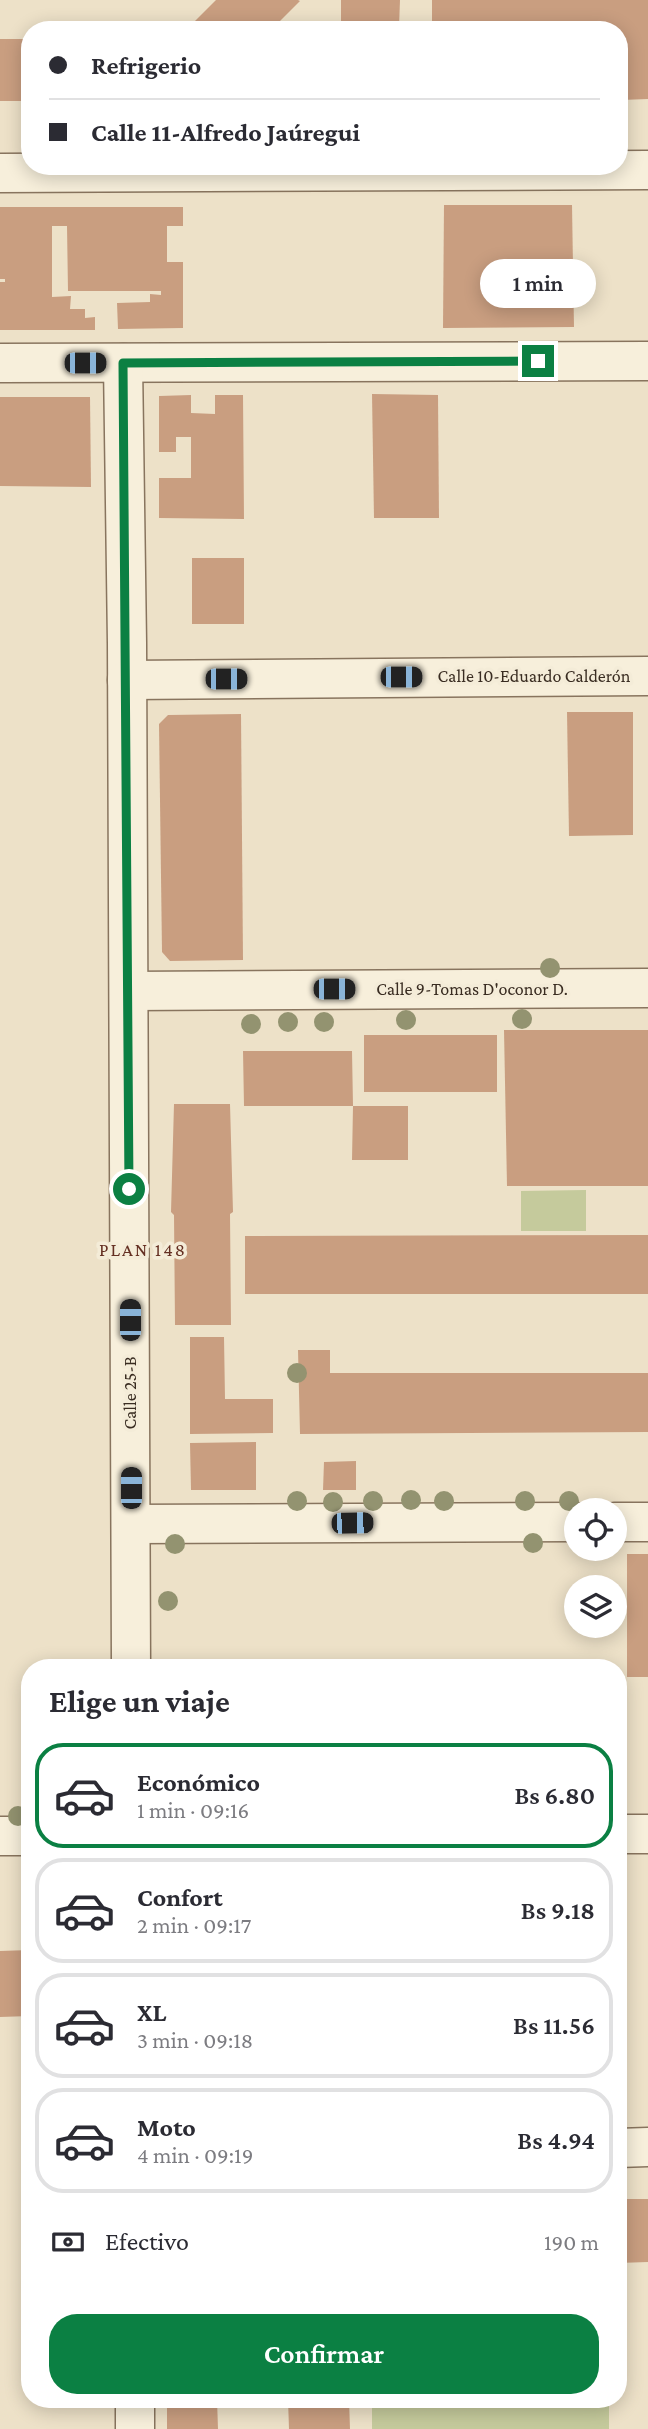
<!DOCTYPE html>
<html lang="es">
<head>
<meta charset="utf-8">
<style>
  :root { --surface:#fff; --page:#f2f2f3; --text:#2b2b33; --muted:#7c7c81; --line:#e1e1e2; --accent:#0b8043 }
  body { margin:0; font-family:"Crimson Pro",serif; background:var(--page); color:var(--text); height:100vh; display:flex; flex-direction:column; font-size:26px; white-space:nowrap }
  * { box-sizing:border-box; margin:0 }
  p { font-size:23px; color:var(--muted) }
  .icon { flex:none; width:38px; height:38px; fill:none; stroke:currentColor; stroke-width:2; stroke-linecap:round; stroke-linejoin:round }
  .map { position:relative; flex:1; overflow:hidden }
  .details { position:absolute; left:21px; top:1659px; width:606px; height:749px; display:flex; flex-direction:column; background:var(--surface); border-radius:28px; box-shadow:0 4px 18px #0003 }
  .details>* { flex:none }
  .banner { position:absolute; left:21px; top:21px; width:607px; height:154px; border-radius:28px; box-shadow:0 4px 18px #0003; display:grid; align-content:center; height:154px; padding:0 28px; background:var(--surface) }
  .buttons { position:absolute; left:564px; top:1498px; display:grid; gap:14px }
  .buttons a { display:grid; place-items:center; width:63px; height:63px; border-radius:50%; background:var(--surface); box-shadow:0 4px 18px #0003; font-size:35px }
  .end { position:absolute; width:32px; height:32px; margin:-16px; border:9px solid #0b8043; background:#fff; box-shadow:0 0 0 4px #fff }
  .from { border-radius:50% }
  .bubble { position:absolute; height:49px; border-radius:24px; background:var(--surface); box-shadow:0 4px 18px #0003; font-size:23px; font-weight:600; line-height:49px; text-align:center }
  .car { position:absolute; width:21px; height:42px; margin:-21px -10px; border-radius:9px; box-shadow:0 0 5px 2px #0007; background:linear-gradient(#222 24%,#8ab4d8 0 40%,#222 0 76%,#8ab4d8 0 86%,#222 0) }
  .banner b { display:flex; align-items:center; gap:24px; height:66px; font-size:26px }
  .banner b+b { border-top:2px solid var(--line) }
  .banner i { width:18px; height:18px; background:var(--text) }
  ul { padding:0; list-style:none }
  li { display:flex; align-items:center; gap:21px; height:105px; margin:0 14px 10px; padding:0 14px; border:4px solid var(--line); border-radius:28px }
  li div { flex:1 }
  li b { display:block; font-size:26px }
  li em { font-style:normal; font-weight:600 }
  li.active { border-color:var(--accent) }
  li>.icon { width:63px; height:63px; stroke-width:1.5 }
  h2 { padding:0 28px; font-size:32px; line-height:84px }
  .pay { display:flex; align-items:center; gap:18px; height:77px; padding:0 28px; font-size:26px }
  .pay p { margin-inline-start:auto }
  .primary-button { display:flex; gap:14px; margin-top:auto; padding:14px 28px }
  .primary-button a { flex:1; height:80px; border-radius:28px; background:var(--accent); color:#fff; font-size:28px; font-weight:600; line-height:80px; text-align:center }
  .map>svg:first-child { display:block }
  .green { fill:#c5ca9c }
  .building { fill:#c99e80 }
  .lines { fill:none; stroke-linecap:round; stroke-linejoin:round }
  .minor-casing { stroke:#88745e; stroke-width:41 }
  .tertiary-casing { stroke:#88745e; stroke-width:41 }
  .minor { stroke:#f7efdb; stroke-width:38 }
  .tertiary { stroke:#f7efdb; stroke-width:38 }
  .tree { fill:#939370 }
  .route { stroke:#0b8043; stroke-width:9 }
  .labels { text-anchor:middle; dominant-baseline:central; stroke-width:7; stroke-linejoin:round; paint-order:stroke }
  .street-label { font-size:18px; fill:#392c21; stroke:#f4ecd8 }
  .neighbourhood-label { font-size:19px; letter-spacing:2px; fill:#642f22; stroke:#f4ecd8 }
</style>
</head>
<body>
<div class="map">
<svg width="648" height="2429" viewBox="0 0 648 2429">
  <rect width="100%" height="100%" fill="#ede1c8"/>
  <g class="green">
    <path d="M 586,1190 L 586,1231 L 521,1231 L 521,1191 Z"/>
    <rect x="372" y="2399" width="237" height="30"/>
  </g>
  <g class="building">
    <path d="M 216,0 L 298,0 L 300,1 L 271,30 L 186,30 Z"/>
    <path d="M 341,0 L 400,0 L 399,27 L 341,27 Z"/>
    <path d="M 432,0 L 648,0 L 648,99 L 621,100 L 620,30 L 432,30 Z"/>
    <rect x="0" y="39" width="30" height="62"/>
    <path d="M 444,205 L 572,205 L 574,327 L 443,328 Z"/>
    <path d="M 0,207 L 183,207 L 183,226 L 167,226 L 167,262 L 183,262 L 183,328 L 118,329 L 117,303 L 150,302 L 150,294 L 161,295 L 161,291 L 68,291 L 67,226 L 52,226 L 52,297 L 71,296 L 70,309 L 85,309 L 85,318 L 95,317 L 95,330 L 0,330 L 0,282 L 5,282 L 5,279 L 0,279 Z"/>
    <path d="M 372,394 L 438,395 L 439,518 L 374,518 Z"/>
    <path d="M 191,395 L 191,413 L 215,414 L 215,395 L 243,395 L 244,519 L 159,518 L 159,478 L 191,478 L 191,437 L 176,437 L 176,452 L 159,452 L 159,396 Z"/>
    <path d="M 0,397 L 90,397 L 91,487 L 0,486 Z"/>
    <rect x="192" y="558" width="52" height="66"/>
    <path d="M 567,712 L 633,712 L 633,835 L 569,836 Z"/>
    <path d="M 241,714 L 243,960 L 170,961 L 162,952 L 159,724 L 168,715 Z"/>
    <path d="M 504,1030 L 648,1030 L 648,1186 L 507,1186 Z"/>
    <rect x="364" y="1035" width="133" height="57"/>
    <path d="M 243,1051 L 352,1051 L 353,1106 L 408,1106 L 408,1160 L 352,1160 L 353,1106 L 244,1106 Z"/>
    <path d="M 174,1104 L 230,1104 L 233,1212 L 230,1214 L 231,1325 L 175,1325 L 174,1215 L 171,1212 Z"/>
    <path d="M 648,1235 L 648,1294 L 245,1294 L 245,1236 Z"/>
    <path d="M 190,1337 L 224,1337 L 225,1399 L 273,1399 L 273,1433 L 190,1434 Z"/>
    <path d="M 298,1350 L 330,1350 L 330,1373 L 648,1373 L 648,1432 L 300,1434 Z"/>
    <path d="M 256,1442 L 256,1490 L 191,1490 L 190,1443 Z"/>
    <path d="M 356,1461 L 356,1490 L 323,1490 L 324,1462 Z"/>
    <rect x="627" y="1554" width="21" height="123"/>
    <path d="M 30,1950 L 30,2016 L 0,2017 L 0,1951 Z"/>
    <path d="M 618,2199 L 648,2199 L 648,2262 L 618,2263 Z"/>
    <path d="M 167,2399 L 217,2399 L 218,2429 L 167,2429 Z"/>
    <path d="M 288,2399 L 349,2399 L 350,2429 L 289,2429 Z"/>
  </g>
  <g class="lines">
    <defs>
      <g id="minor">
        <path d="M 0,363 L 648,361"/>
        <path d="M 123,363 L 127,643 L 131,1668"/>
        <path d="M 127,680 L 648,676"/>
        <path d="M 129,991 L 648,988"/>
        <path d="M 614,1522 L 648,1522"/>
        <path d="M 131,1524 L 576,1522"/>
        <path d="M 618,2148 L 648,2147"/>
        <path d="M 135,2399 L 135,2429"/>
      </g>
      <g id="tertiary">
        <path d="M 0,173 L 648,170"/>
        <path d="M 618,1834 L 648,1834"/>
        <path d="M 0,1836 L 30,1836"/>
      </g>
    </defs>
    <use href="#minor" class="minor-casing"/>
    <use href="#tertiary" class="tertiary-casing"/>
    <use href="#minor" class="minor"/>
    <use href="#tertiary" class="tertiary"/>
  </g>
  <g class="tree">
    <circle cx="550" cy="968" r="10"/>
    <circle cx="522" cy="1019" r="10"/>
    <circle cx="406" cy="1020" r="10"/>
    <circle cx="288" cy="1022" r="10"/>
    <circle cx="324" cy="1022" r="10"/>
    <circle cx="251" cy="1024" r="10"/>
    <circle cx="297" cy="1373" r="10"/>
    <circle cx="411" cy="1500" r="10"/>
    <circle cx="297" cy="1501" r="10"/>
    <circle cx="373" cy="1501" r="10"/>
    <circle cx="444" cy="1501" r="10"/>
    <circle cx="525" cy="1501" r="10"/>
    <circle cx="569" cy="1501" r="10"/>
    <circle cx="333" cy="1502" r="10"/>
    <circle cx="533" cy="1543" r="10"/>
    <circle cx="175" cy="1544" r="10"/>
    <circle cx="168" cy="1601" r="10"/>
    <circle cx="18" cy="1816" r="10"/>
  </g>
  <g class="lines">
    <path class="route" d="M 129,1189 L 123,363 L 538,361"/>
  </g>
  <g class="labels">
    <g class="street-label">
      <text x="534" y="676">Calle 10-Eduardo Calderón</text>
      <text x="472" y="989">Calle 9-Tomas D'oconor D.</text>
      <text transform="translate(130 1393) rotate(-90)">Calle 25-B</text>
    </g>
    <g class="neighbourhood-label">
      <text x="143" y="1249">PLAN 148</text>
    </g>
  </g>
</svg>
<div class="buttons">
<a><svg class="icon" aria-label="locate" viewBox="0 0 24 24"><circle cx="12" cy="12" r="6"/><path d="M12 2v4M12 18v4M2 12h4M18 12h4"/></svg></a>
<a><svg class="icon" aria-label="layers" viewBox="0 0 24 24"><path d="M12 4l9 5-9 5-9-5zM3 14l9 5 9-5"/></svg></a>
</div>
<i class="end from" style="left:129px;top:1189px"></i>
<i class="end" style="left:538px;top:361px"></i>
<div class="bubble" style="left:480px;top:259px;width:116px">1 min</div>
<i class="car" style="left:85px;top:363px;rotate:90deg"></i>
<i class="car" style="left:401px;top:677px;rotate:90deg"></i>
<i class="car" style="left:226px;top:679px;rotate:90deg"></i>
<i class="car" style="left:334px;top:989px;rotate:90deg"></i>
<i class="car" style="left:130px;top:1320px;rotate:0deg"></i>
<i class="car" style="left:131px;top:1488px;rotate:0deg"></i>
<i class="car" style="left:352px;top:1523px;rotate:89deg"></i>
<div class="banner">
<b><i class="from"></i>Refrigerio</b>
<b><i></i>Calle 11-Alfredo Jaúregui</b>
</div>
<section class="details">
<h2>Elige un viaje</h2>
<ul>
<li class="active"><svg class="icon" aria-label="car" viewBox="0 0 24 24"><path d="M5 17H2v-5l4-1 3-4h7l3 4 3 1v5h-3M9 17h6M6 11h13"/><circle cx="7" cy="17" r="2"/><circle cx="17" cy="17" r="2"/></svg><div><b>Económico</b><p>1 min · 09:16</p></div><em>Bs 6.80</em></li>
<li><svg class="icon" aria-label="car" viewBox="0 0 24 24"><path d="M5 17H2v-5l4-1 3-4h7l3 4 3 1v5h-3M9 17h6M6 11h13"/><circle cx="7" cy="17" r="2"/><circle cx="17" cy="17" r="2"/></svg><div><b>Confort</b><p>2 min · 09:17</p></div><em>Bs 9.18</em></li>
<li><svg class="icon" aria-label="car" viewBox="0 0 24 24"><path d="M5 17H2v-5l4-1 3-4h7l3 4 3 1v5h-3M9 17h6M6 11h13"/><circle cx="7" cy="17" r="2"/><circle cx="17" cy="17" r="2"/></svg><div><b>XL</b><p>3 min · 09:18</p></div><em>Bs 11.56</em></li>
<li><svg class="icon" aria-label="car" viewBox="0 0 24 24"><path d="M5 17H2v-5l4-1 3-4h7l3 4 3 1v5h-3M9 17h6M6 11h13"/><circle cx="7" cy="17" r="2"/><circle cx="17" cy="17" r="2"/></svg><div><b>Moto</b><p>4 min · 09:19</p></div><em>Bs 4.94</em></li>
</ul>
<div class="pay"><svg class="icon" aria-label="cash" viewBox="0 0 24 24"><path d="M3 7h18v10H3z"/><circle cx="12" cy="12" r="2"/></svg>Efectivo<p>190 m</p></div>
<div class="primary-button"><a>Confirmar</a></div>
</section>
</div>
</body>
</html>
